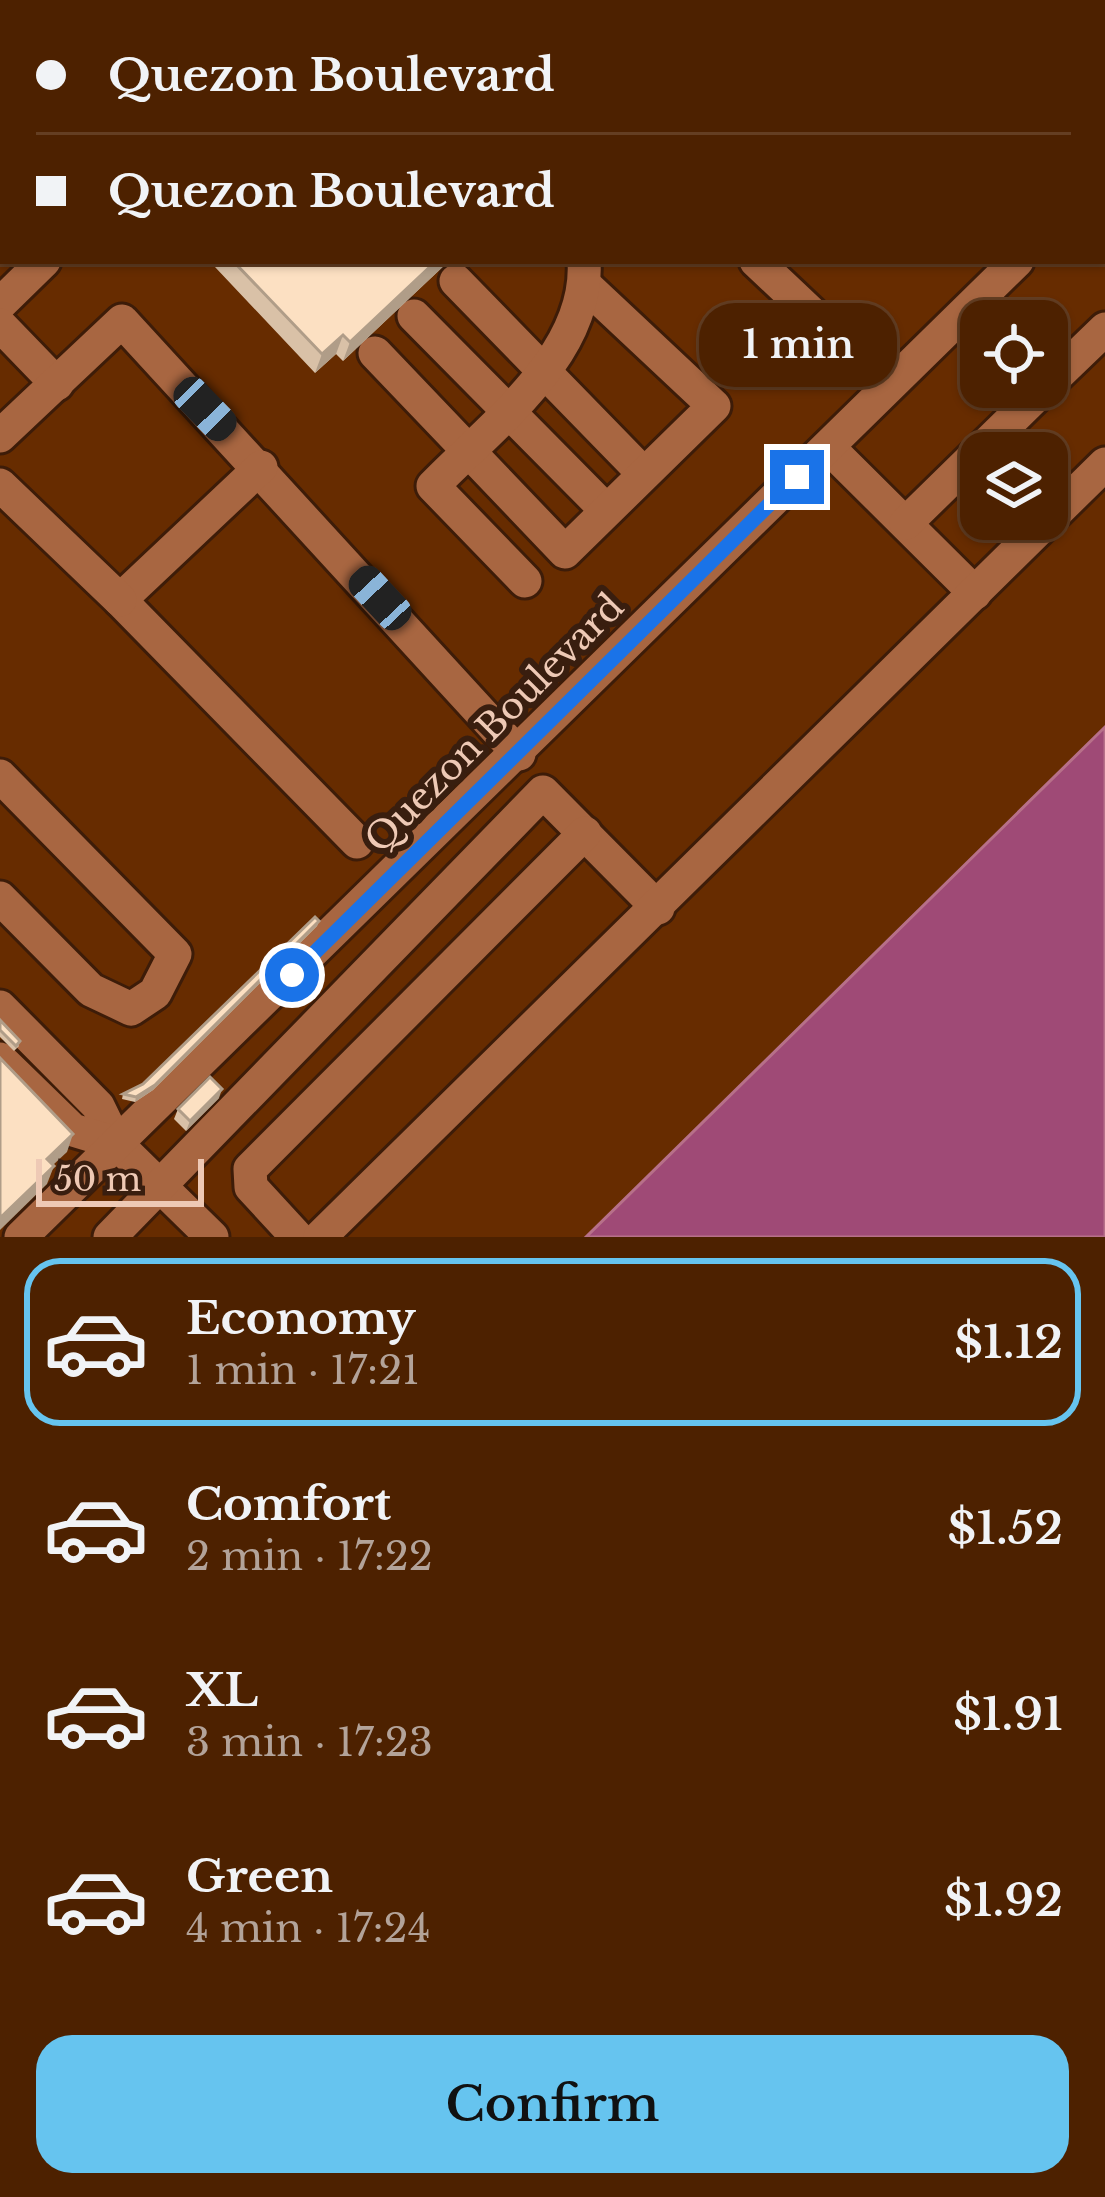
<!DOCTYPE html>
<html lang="en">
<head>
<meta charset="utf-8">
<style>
  :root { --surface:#4d2100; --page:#572e0f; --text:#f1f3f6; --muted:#b3a399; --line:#643e22; --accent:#66c4ef }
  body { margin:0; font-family:"Libre Baskerville",serif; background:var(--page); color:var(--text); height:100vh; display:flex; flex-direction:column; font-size:45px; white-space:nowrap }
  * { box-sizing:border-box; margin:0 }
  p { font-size:39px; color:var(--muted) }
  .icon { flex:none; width:66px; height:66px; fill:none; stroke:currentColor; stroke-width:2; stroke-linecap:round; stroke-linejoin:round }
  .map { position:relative; height:1237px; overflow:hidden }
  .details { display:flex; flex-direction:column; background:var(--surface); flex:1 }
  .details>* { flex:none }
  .guide { position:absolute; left:0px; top:0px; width:1107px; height:264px; box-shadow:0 3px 9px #0004,0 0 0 3px var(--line); display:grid; align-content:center; height:264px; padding:0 36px; background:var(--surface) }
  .tools { position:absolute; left:960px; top:300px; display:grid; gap:24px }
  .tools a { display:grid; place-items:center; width:108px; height:108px; border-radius:24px; background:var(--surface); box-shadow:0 3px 9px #0004,0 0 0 3px var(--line); font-size:60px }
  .scale { position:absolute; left:36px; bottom:30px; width:168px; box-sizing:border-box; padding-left:12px; border:6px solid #eec9b5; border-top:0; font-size:33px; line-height:42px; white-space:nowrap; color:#eec9b5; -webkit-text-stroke:9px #391e0f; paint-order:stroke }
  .end { position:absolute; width:54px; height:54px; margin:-27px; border:15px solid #1a73e8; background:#fff; box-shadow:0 0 0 6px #fff }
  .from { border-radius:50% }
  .bubble { position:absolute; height:84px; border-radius:36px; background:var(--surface); box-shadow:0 3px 9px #0004,0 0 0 3px var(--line); font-size:39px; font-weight:600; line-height:84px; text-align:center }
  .car { position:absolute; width:36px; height:72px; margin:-36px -18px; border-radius:15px; box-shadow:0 0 9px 3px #0007; background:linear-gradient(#222 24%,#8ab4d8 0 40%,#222 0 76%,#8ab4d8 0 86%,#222 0) }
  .guide b { display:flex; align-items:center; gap:42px; height:114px; font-size:45px }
  .guide b+b { border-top:3px solid var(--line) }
  .guide i { width:30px; height:30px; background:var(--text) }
  ul { padding:21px 0 0; list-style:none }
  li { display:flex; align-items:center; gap:36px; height:168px; margin:0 24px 18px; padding:0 12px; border:6px solid transparent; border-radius:36px }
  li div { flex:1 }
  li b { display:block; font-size:45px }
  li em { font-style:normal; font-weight:600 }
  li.on { border-color:var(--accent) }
  li>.icon { width:108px; height:108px; stroke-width:1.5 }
  .button { display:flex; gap:24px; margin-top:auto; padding:24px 36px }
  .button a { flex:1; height:138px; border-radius:36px; background:var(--accent); color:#111; font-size:48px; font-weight:600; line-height:138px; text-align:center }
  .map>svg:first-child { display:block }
  .water { fill:#9f4a76; stroke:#b77089; stroke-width:3 }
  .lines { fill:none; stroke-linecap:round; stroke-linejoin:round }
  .minor-casing { stroke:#3d1c08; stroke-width:39 }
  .highway-casing { stroke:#3d1c08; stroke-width:42 }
  .minor { stroke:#a86641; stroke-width:33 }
  .highway { stroke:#2a9bc7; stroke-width:36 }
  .wall { fill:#d9c1a7 }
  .shaded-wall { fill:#b09d88 }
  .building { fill:#fce0c2; stroke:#b09d88; stroke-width:3 }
  .route { stroke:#1a73e8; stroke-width:15 }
  .labels { text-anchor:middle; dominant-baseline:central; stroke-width:12; stroke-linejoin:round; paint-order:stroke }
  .street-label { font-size:36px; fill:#eec9b5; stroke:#391e0f }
</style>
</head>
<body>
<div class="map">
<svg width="1105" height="1237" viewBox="0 0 1105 1237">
  <rect width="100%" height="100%" fill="#672c00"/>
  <path class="water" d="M 1105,727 L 1105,1237 L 586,1237 Z"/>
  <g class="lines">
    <defs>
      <g id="minor">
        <path d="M 316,0 L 319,3"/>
        <path d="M 376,0 L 379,3"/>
        <path d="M 484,0 L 487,3"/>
        <path d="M 737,0 L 739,3"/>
        <path d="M 0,66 L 3,69"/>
        <path d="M 0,126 L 3,129"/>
        <path d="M 1104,175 L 1105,174"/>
        <path d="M 756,261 L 828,329"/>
        <path d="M 456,281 L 643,473"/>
        <path d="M 0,304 L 44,261"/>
        <path d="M 414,316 L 606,510"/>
        <path d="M 0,325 L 57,384"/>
        <path d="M 375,353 L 565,552 L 714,406 L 585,285"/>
        <path d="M 1047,385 L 1105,329"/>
        <path d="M 0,436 L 122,321 L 519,754"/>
        <path d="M 828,447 L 975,593"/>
        <path d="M 261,467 L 120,600 L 357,842"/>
        <path d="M 0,485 L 120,600"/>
        <path d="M 906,523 L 1045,387"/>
        <path d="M 525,581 L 433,486 C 491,426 590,354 584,261"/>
        <path d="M 0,776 L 175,954 L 155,993 L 131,1009 L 91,990 L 0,898"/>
        <path d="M 0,1007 L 98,1106 L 116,1143 L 212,1237"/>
        <path d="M 0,1059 L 73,1130 L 116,1143"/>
        <path d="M 21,1237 L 1017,261"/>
        <path d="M 110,1237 L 543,792 L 658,908"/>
        <path d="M 297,1237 L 251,1187 L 250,1169 L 585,833"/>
        <path d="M 320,1237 L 1105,464"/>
      </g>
      <g id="highway">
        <path d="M 173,3 L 176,0"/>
        <path d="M 235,3 L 238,0"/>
        <path d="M 0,171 L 3,168"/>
        <path d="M 0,234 L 3,231"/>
      </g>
    </defs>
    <use href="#minor" class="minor-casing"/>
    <use href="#highway" class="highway-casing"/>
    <use href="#minor" class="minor"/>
    <use href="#highway" class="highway"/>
  </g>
  <g class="wall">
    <path d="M 217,261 L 449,261 L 343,361 L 336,354 L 315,373 L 215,267 Z"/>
    <path d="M 319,921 L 317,926 L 153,1090 L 135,1102 L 122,1099 L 123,1094 L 143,1084 Z"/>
    <path d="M 0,1020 L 19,1046 L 14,1051 L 0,1037 Z"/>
    <path d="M 219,1098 L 186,1131 L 174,1119 L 178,1109 Z"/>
  </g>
  <g class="shaded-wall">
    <path d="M 436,261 L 449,261 L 343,361 L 350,342 Z"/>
    <path d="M 343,335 L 336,354 L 315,373 L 322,354 Z"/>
    <path d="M 319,921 L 317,926 L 153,1090 L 135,1102 L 136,1097 Z"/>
    <path d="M 222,1089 L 219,1098 L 186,1131 L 190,1121 Z"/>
    <path d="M 73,1134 L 67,1152 L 40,1177 L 47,1159 Z"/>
    <path d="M 54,1166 L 47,1184 L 0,1230 L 0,1218 Z"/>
  </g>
  <g class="building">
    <path d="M 233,261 L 436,261 L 350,342 L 343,335 L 322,354 Z"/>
    <path d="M 315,917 L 319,921 L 155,1085 L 136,1097 L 123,1094 L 143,1084 Z"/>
    <path d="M 0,1020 L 20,1041 L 16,1046 L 0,1030 Z"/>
    <path d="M 0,1058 L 73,1134 L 47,1159 L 54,1166 L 0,1218 Z"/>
    <path d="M 210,1077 L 222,1089 L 190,1121 L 178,1109 Z"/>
  </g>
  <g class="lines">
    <path class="route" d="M 292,975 L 797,477"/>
  </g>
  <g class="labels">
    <g class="street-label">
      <text transform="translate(494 723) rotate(-45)">Quezon Boulevard</text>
    </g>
  </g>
</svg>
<div class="tools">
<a><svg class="icon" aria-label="locate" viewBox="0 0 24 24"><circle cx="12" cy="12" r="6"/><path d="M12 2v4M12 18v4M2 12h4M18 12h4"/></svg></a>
<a><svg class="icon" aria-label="layers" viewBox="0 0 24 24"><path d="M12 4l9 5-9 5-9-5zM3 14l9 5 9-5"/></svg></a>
</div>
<div class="scale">50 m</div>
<i class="end from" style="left:292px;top:975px"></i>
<i class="end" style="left:797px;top:477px"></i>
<div class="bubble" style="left:699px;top:303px;width:198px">1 min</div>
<i class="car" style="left:205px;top:409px;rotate:136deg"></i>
<i class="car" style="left:380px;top:598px;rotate:317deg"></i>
<div class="guide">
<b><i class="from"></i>Quezon Boulevard</b>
<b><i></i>Quezon Boulevard</b>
</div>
</div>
<section class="details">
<ul>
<li class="on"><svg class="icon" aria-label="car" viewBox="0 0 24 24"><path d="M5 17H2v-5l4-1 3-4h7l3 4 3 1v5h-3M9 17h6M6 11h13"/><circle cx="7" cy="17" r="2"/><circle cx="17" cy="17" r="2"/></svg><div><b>Economy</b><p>1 min · 17:21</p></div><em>$1.12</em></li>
<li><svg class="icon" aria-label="car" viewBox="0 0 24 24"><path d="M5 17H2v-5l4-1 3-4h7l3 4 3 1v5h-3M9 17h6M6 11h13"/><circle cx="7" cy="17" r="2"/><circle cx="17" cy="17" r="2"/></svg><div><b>Comfort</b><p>2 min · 17:22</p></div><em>$1.52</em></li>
<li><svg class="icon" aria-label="car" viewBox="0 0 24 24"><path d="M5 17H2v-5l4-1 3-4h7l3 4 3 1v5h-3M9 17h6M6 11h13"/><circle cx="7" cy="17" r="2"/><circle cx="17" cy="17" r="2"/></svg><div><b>XL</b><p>3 min · 17:23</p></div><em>$1.91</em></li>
<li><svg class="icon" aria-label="car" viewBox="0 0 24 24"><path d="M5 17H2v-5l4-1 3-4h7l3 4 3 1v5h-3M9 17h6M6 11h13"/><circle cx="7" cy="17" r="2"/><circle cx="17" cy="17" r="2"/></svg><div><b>Green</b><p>4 min · 17:24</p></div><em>$1.92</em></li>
</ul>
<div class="button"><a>Confirm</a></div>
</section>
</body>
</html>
